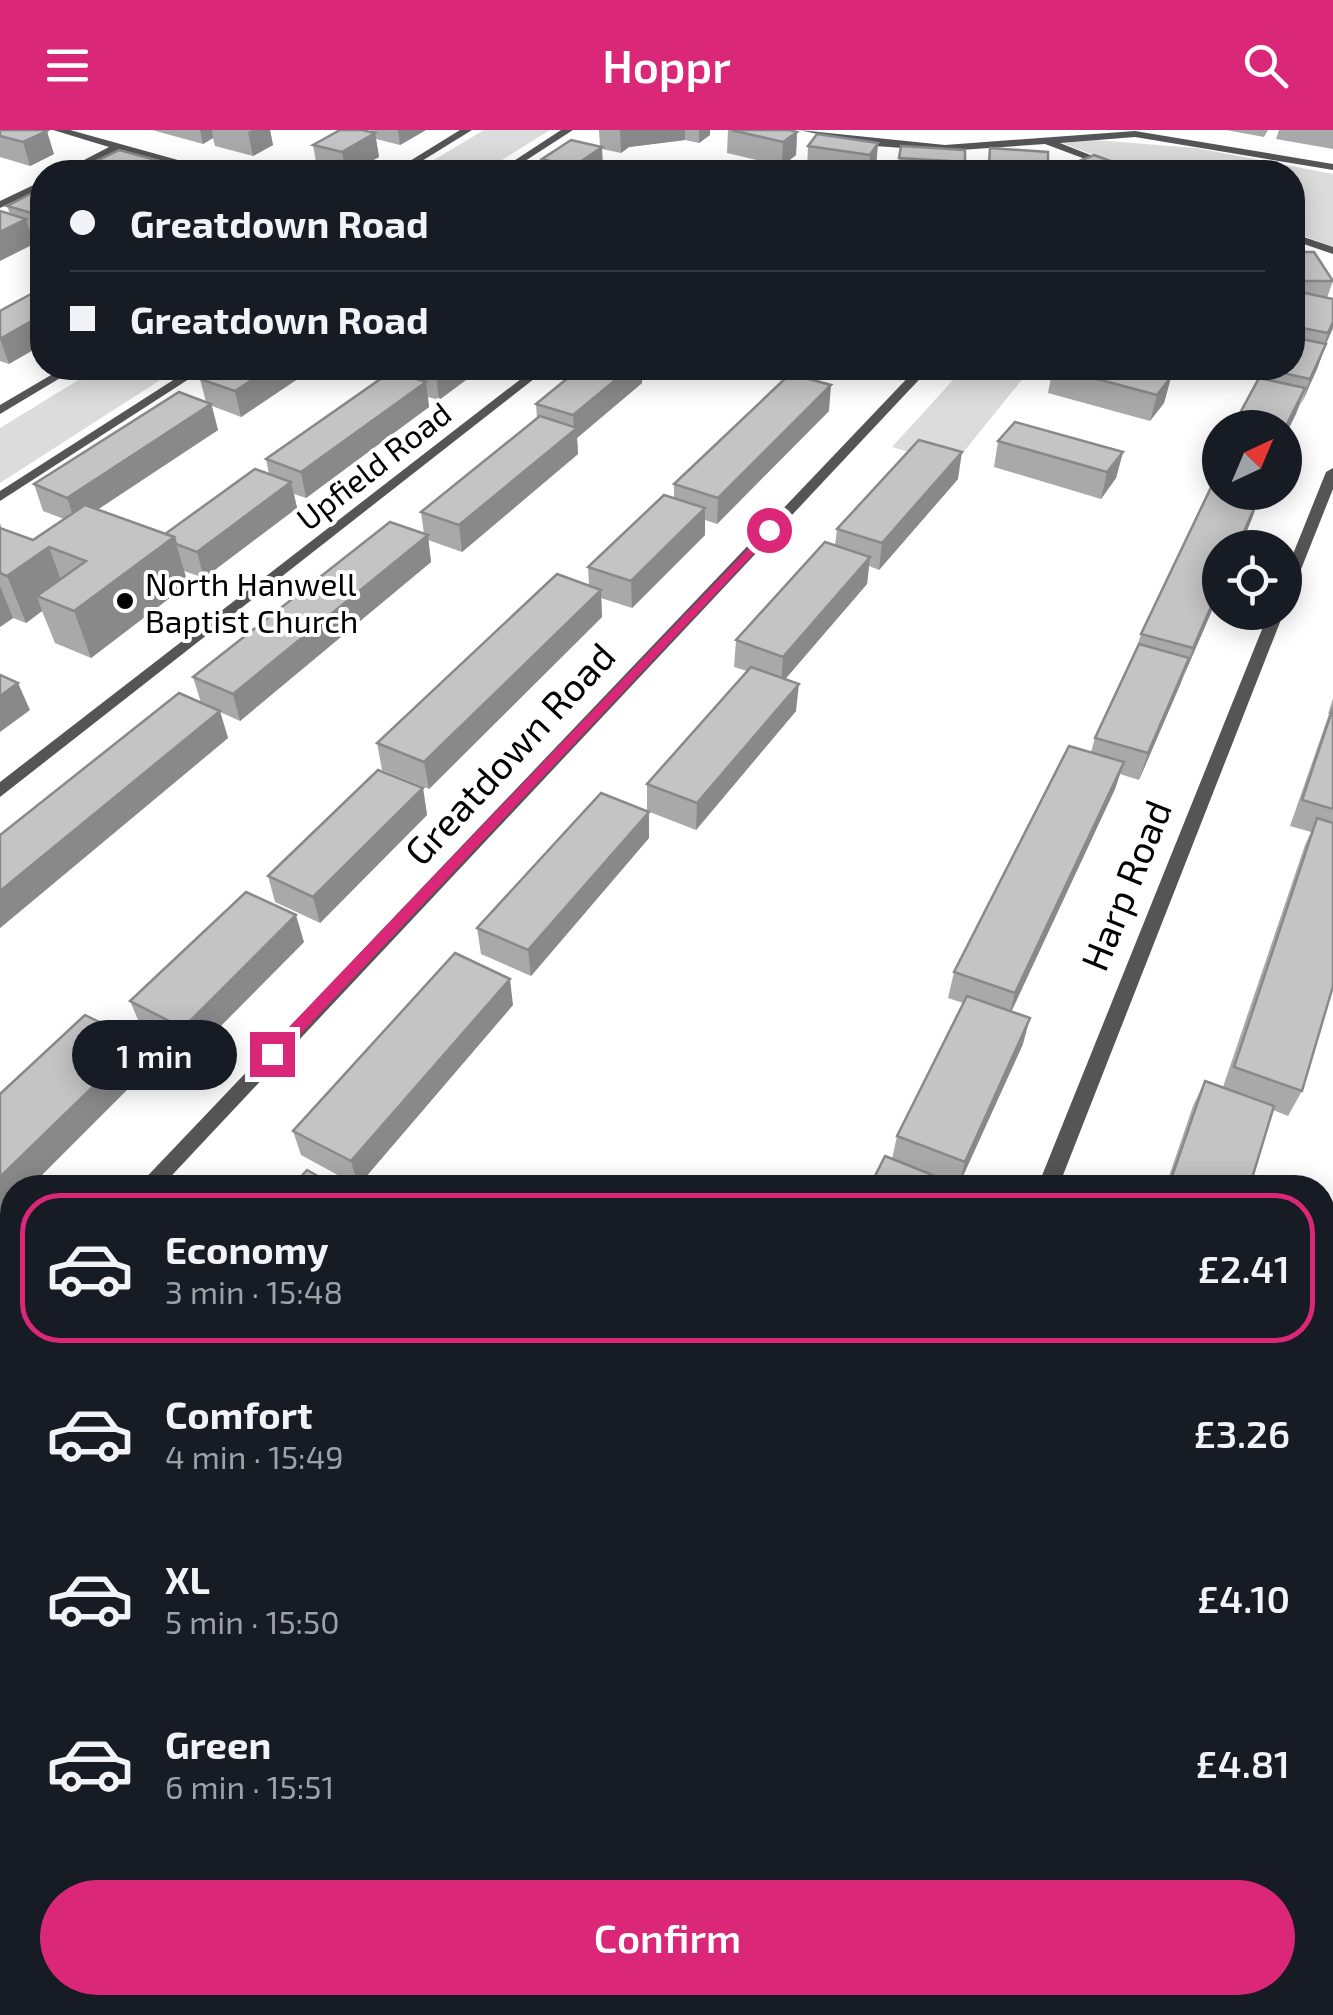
<!DOCTYPE html>
<html lang="en">
<head>
<meta charset="utf-8">
<style>
  :root { --surface:#171b24; --page:#20242c; --text:#f1f3f6; --muted:#9ea1a6; --line:#363941; --accent:#db2777 }
  body { margin:0; font-family:"Exo 2",sans-serif; background:var(--page); color:var(--text); height:100vh; display:flex; flex-direction:column; font-size:38px; white-space:nowrap }
  * { box-sizing:border-box; margin:0 }
  p { font-size:32px; color:var(--muted) }
  .icon { flex:none; width:55px; height:55px; fill:none; stroke:currentColor; stroke-width:2; stroke-linecap:round; stroke-linejoin:round }
  .map { position:relative; flex:1; overflow:hidden }
  .side { position:absolute; left:0px; top:1045px; width:1335px; height:840px; display:flex; flex-direction:column; background:var(--surface); border-radius:40px 40px 0 0; box-shadow:0 5px 25px #0003 }
  .side>* { flex:none }
  .hud { position:absolute; left:30px; top:30px; width:1275px; height:220px; border-radius:40px; box-shadow:0 5px 25px #0003; display:grid; align-content:center; height:220px; padding:0 40px; background:var(--surface) }
  .needle { width:65px; rotate:44deg }
  .controls { position:absolute; left:1202px; top:280px; display:grid; gap:20px }
  .controls a { display:grid; place-items:center; width:100px; height:100px; border-radius:50%; background:var(--surface); box-shadow:0 5px 25px #0003; font-size:50px }
  .end { position:absolute; width:45px; height:45px; margin:-22px; border:12px solid #db2777; background:#fff; box-shadow:0 0 0 5px #fff }
  .from { border-radius:50% }
  .bubble { position:absolute; height:70px; border-radius:35px; background:var(--surface); box-shadow:0 5px 25px #0003; font-size:32px; font-weight:600; line-height:70px; text-align:center }
  .hud b { display:flex; align-items:center; gap:35px; height:95px; font-size:38px }
  .hud b+b { border-top:2px solid var(--line) }
  .hud i { width:25px; height:25px; background:var(--text) }
  ul { padding:18px 0 0; list-style:none }
  li { display:flex; align-items:center; gap:30px; height:150px; margin:0 20px 15px; padding:0 20px; border:5px solid transparent; border-radius:40px }
  li div { flex:1 }
  li b { display:block; font-size:38px }
  li em { font-style:normal; font-weight:600 }
  li.on { border-color:var(--accent) }
  li>.icon { width:90px; height:90px; stroke-width:1.5 }
  .action { display:flex; gap:20px; margin-top:auto; padding:20px 40px }
  .action a { flex:1; height:115px; border-radius:60px; background:var(--accent); color:#fff; font-size:40px; font-weight:600; line-height:115px; text-align:center }
  header { display:flex; justify-content:space-between; align-items:center; height:130px; padding:0 40px; background:var(--accent); color:#fff; font-size:45px; font-weight:600 }
  .map>svg:first-child { display:block }
  .green { fill:#dcdcdc }
  .lines { fill:none; stroke-linecap:round; stroke-linejoin:round }
  .lane { fill:#555; fill-rule:evenodd }
  .street { fill:#555; fill-rule:evenodd }
  .wall { fill:#a9a9a9 }
  .shaded-wall { fill:#898989 }
  .building { fill:#c4c4c4; stroke:#898989; stroke-width:2.5 }
  .route { fill:#db2777 }
  .poi-dot { fill:#000; stroke:#fff; stroke-width:4 }
  .labels { text-anchor:middle; dominant-baseline:central; stroke-width:8; stroke-linejoin:round; paint-order:stroke }
  .far-street-label { font-size:32px; fill:#000; stroke:#fff }
  .far-poi-label { font-size:32px; fill:#000; stroke:#fff; text-anchor:start }
  .street-label { font-size:38px; fill:#000; stroke:#fff }
</style>
</head>
<body>
<header><svg class="icon" aria-label="menu" viewBox="0 0 24 24"><path d="M4 6h16M4 12h16M4 18h16"/></svg>Hoppr<svg class="icon" aria-label="search" viewBox="0 0 24 24"><circle cx="10" cy="10" r="6"/><path d="M15 15l6 6"/></svg></header>
<div class="map">
<svg width="1333" height="1885" viewBox="0 0 1333 1885">
  <rect width="100%" height="100%" fill="#fff"/>
  <g class="green">
    <path d="M 484,0 L 550,0 L 483,42 L 414,42 Z"/>
    <path d="M 1095,10 L 1196,18 L 1333,44 L 1333,117 L 1293,102 L 1292,42 L 1138,42 L 1062,13 Z"/>
    <path d="M 98,238 L 179,238 L 0,353 L 0,298 Z"/>
    <path d="M 964,238 L 1027,238 L 1028,242 L 953,335 L 892,317 Z"/>
  </g>
  <g class="lines">
    <g class="lane">
      <path d="M 1333,1229 L 1333,1310 L 1330,1316 L 1322,1319 L 1322,1238 L 1325,1233 Z"/>
      <path d="M 1208,1872 L 1238,1872 L 1236,1885 L 1206,1885 Z"/>
    </g>
    <g class="street">
      <path d="M 53,0 L 70,0 L 221,42 L 206,42 L 120,20 L 73,42 L 61,42 L 109,17 Z"/>
      <path d="M 460,0 L 472,0 L 404,42 L 392,42 Z"/>
      <path d="M 561,0 L 573,0 L 508,42 L 497,42 Z"/>
      <path d="M 799,0 L 945,15 L 1135,1 L 1333,34 L 1333,40 L 1135,7 L 1060,13 L 1133,42 L 1120,42 L 1045,14 L 945,21 L 875,16 Z"/>
      <path d="M 42,51 L 42,58 L 0,78 L 0,71 Z"/>
      <path d="M 1292,103 L 1333,117 L 1333,124 L 1292,110 Z"/>
      <path d="M 63,238 L 77,238 L 0,284 L 0,275 Z"/>
      <path d="M 192,238 L 206,238 L 0,371 L 0,361 Z"/>
      <path d="M 535,238 L 548,238 L 0,667 L 0,652 Z"/>
      <path d="M 917,238 L 930,238 L 160,1058 L 136,1058 Z"/>
      <path d="M 1333,338 L 1333,359 L 1292,462 L 1285,466 L 1285,444 L 1326,342 Z"/>
      <path d="M 1269,482 L 1284,482 L 1058,1058 L 1037,1058 Z"/>
      <path d="M 12,1188 L 12,1213 L 0,1221 L 0,1195 Z"/>
      <path d="M 706,1872 L 736,1872 L 731,1885 L 701,1885 Z"/>
    </g>
  </g>
  <g class="wall">
    <path d="M 0,0 L 54,24 L 30,36 L 0,27 Z"/>
    <path d="M 152,0 L 270,0 L 273,15 L 253,26 L 215,16 L 213,8 L 203,14 Z"/>
    <path d="M 371,0 L 426,0 L 400,15 L 376,9 L 379,27 L 352,42 L 333,42 L 317,38 L 313,15 L 371,2 Z"/>
    <path d="M 599,0 L 710,0 L 710,5 L 699,13 L 685,10 L 629,17 L 621,23 L 602,19 L 603,41 L 601,42 L 542,42 L 542,29 L 600,17 Z"/>
    <path d="M 728,0 L 797,2 L 796,25 L 782,36 L 727,23 Z"/>
    <path d="M 1226,0 L 1268,0 L 1264,7 Z"/>
    <path d="M 1279,0 L 1333,0 L 1333,19 L 1276,9 Z"/>
    <path d="M 878,13 L 876,37 L 872,42 L 826,42 L 807,40 L 808,16 Z"/>
    <path d="M 901,16 L 965,20 L 963,42 L 898,42 Z"/>
    <path d="M 990,18 L 1048,39 L 1047,42 L 986,42 Z"/>
    <path d="M 94,32 L 190,42 L 97,42 Z"/>
    <path d="M 1072,34 L 1140,42 L 1071,42 Z"/>
    <path d="M 42,58 L 42,108 L 31,105 L 34,114 L 10,84 L 7,76 Z"/>
    <path d="M 1292,122 L 1333,151 L 1327,168 L 1333,198 L 1326,214 L 1317,239 L 1285,306 L 1285,298 L 1235,298 L 1239,285 L 1261,248 L 1264,238 L 1292,238 Z"/>
    <path d="M 0,181 L 9,234 L 0,231 Z"/>
    <path d="M 218,238 L 314,238 L 241,287 L 212,276 L 218,300 L 98,379 L 165,404 L 269,344 L 266,329 L 402,244 L 401,238 L 482,238 L 439,270 L 428,267 L 429,277 L 306,368 L 294,364 L 297,378 L 204,448 L 184,441 L 188,454 L 91,528 L 55,513 L 42,481 L 26,493 L 13,488 L 0,497 L 0,393 L 2,399 L 33,410 L 64,389 L 43,381 L 34,354 L 206,272 L 200,249 Z"/>
    <path d="M 745,238 L 774,238 L 768,244 Z"/>
    <path d="M 1053,238 L 1171,247 L 1164,273 L 1150,291 L 1048,263 Z"/>
    <path d="M 642,253 L 577,308 L 578,324 L 462,422 L 428,410 L 431,432 L 240,591 L 220,582 L 228,608 L 0,798 L 0,705 L 201,573 L 193,547 L 424,404 L 421,382 L 537,289 L 536,274 Z"/>
    <path d="M 829,281 L 717,394 L 705,390 L 705,405 L 632,478 L 601,468 L 602,487 L 429,659 L 382,640 L 377,613 L 589,456 L 588,437 L 674,368 L 674,354 Z"/>
    <path d="M 998,311 L 1123,322 L 1116,348 L 1101,369 L 994,337 Z"/>
    <path d="M 958,349 L 879,440 L 869,436 L 867,454 L 785,549 L 796,581 L 696,700 L 647,681 L 647,654 L 747,541 L 734,537 L 736,510 L 835,415 L 837,399 Z"/>
    <path d="M 1262,362 L 1240,418 L 1220,418 L 1220,462 L 1139,650 L 1120,644 L 1115,659 L 1011,881 L 1023,914 L 958,1057 L 892,1029 L 897,1006 L 963,873 L 948,868 L 954,842 L 1091,622 L 1095,608 L 1135,523 L 1141,504 Z"/>
    <path d="M 1333,568 L 1333,856 L 1302,961 L 1288,986 L 1273,980 L 1249,1058 L 1165,1058 L 1193,976 L 1205,951 L 1223,957 L 1305,715 L 1311,702 L 1290,696 L 1329,584 L 1328,584 Z"/>
    <path d="M 423,658 L 427,685 L 320,793 L 275,772 L 268,746 Z"/>
    <path d="M 649,708 L 531,846 L 481,824 L 477,798 Z"/>
    <path d="M 304,812 L 193,924 L 141,897 L 130,871 Z"/>
    <path d="M 513,875 L 358,1056 L 301,1025 L 293,1001 Z"/>
    <path d="M 1333,1747 L 1333,1863 L 1322,1855 L 1322,1770 Z"/>
    <path d="M 886,1872 L 924,1872 L 947,1885 L 881,1885 Z"/>
    <path d="M 1005,1872 L 1053,1872 L 1050,1883 L 1047,1885 L 1027,1885 Z"/>
  </g>
  <g class="shaded-wall">
    <path d="M 200,0 L 212,0 L 213,8 L 203,14 Z"/>
    <path d="M 253,0 L 270,0 L 273,15 L 253,26 L 248,2 Z"/>
    <path d="M 398,0 L 426,0 L 400,15 Z"/>
    <path d="M 620,0 L 685,0 L 685,10 L 629,17 L 621,23 Z"/>
    <path d="M 699,0 L 710,0 L 710,5 L 699,13 Z"/>
    <path d="M 47,1 L 54,24 L 30,36 L 23,12 Z"/>
    <path d="M 797,2 L 796,25 L 782,36 L 783,12 Z"/>
    <path d="M 375,3 L 379,27 L 352,42 L 346,42 L 342,22 Z"/>
    <path d="M 878,13 L 876,37 L 872,42 L 868,42 L 870,25 Z"/>
    <path d="M 602,17 L 603,41 L 601,42 L 573,42 L 573,37 Z"/>
    <path d="M 42,80 L 42,108 L 35,84 Z"/>
    <path d="M 26,89 L 34,114 L 0,131 L 0,102 Z"/>
    <path d="M 1298,103 L 1292,120 L 1292,106 Z"/>
    <path d="M 42,185 L 42,215 L 9,234 L 0,209 Z"/>
    <path d="M 1333,192 L 1333,198 L 1319,229 L 1328,203 Z"/>
    <path d="M 1326,214 L 1317,239 L 1301,275 L 1310,249 Z"/>
    <path d="M 270,238 L 314,238 L 241,287 L 235,261 Z"/>
    <path d="M 445,238 L 482,238 L 439,270 L 436,245 Z"/>
    <path d="M 630,238 L 642,238 L 642,253 L 577,308 L 578,324 L 462,422 L 459,395 L 574,300 L 573,285 Z"/>
    <path d="M 1171,247 L 1164,273 L 1150,291 L 1157,265 Z"/>
    <path d="M 426,252 L 429,277 L 306,368 L 301,342 Z"/>
    <path d="M 831,255 L 829,281 L 717,394 L 718,368 Z"/>
    <path d="M 1305,258 L 1296,284 L 1285,306 L 1286,296 Z"/>
    <path d="M 211,274 L 218,300 L 76,394 L 67,368 Z"/>
    <path d="M 962,322 L 958,349 L 879,440 L 882,413 Z"/>
    <path d="M 1123,322 L 1116,348 L 1101,369 L 1107,342 Z"/>
    <path d="M 291,352 L 297,378 L 204,448 L 197,422 Z"/>
    <path d="M 1261,362 L 1253,386 L 1240,418 L 1237,418 Z"/>
    <path d="M 705,378 L 705,405 L 632,478 L 631,451 Z"/>
    <path d="M 428,405 L 431,432 L 240,591 L 233,564 Z"/>
    <path d="M 174,407 L 188,454 L 91,528 L 74,481 Z"/>
    <path d="M 49,417 L 66,464 L 37,466 L 42,481 L 26,493 L 7,446 Z"/>
    <path d="M 870,427 L 867,454 L 781,554 L 783,527 Z"/>
    <path d="M 0,456 L 13,488 L 0,497 Z"/>
    <path d="M 1220,456 L 1220,462 L 1184,545 L 1193,518 Z"/>
    <path d="M 601,460 L 602,487 L 429,659 L 424,632 Z"/>
    <path d="M 1189,528 L 1180,555 L 1139,650 L 1148,623 Z"/>
    <path d="M 18,553 L 30,580 L 0,602 L 0,566 Z"/>
    <path d="M 799,554 L 796,581 L 696,700 L 697,673 Z"/>
    <path d="M 220,581 L 228,608 L 0,798 L 0,761 Z"/>
    <path d="M 1124,632 L 1115,659 L 1008,889 L 1015,863 Z"/>
    <path d="M 423,658 L 427,685 L 320,793 L 313,767 Z"/>
    <path d="M 649,682 L 649,708 L 531,846 L 528,820 Z"/>
    <path d="M 296,785 L 304,812 L 193,924 L 183,898 Z"/>
    <path d="M 510,849 L 513,875 L 358,1056 L 351,1031 Z"/>
    <path d="M 1030,888 L 1023,914 L 958,1057 L 965,1032 Z"/>
    <path d="M 139,912 L 150,937 L 29,1058 L 12,1058 L 12,1074 L 0,1086 L 0,1047 Z"/>
    <path d="M 12,1427 L 12,1467 L 0,1482 L 0,1442 Z"/>
    <path d="M 581,1872 L 588,1872 L 582,1885 L 576,1885 Z"/>
  </g>
  <g class="building">
    <path d="M 0,0 L 44,0 L 47,1 L 23,12 L 0,6 Z"/>
    <path d="M 340,0 L 362,0 L 375,3 L 342,22 L 313,15 Z"/>
    <path d="M 731,0 L 789,0 L 797,2 L 783,12 Z"/>
    <path d="M 817,4 L 878,13 L 870,25 L 808,16 Z"/>
    <path d="M 571,10 L 602,17 L 573,37 L 542,29 Z"/>
    <path d="M 901,16 L 965,20 L 965,32 L 899,28 Z"/>
    <path d="M 990,18 L 1048,22 L 1048,39 L 989,36 Z"/>
    <path d="M 119,20 L 189,39 L 182,42 L 132,42 L 94,32 Z"/>
    <path d="M 1094,25 L 1140,42 L 1095,42 L 1072,34 Z"/>
    <path d="M 42,58 L 42,80 L 35,84 L 7,76 Z"/>
    <path d="M 0,81 L 26,89 L 0,102 Z"/>
    <path d="M 1292,122 L 1314,122 L 1333,151 L 1292,151 Z"/>
    <path d="M 42,158 L 42,185 L 0,209 L 0,181 Z"/>
    <path d="M 1300,162 L 1333,169 L 1333,192 L 1328,203 L 1292,196 L 1292,177 Z"/>
    <path d="M 1292,207 L 1326,214 L 1310,249 L 1264,239 L 1292,238 Z"/>
    <path d="M 218,238 L 270,238 L 235,261 L 200,249 Z"/>
    <path d="M 412,238 L 445,238 L 436,245 Z"/>
    <path d="M 580,238 L 630,238 L 573,285 L 536,274 Z"/>
    <path d="M 1056,238 L 1136,238 L 1171,247 L 1157,265 Z"/>
    <path d="M 392,241 L 426,252 L 301,342 L 266,329 Z"/>
    <path d="M 790,244 L 831,255 L 718,368 L 674,354 Z"/>
    <path d="M 1259,248 L 1305,258 L 1286,296 L 1239,285 Z"/>
    <path d="M 179,262 L 211,274 L 67,368 L 34,354 Z"/>
    <path d="M 540,286 L 577,298 L 459,395 L 421,382 Z"/>
    <path d="M 1015,292 L 1123,322 L 1107,342 L 998,311 Z"/>
    <path d="M 919,310 L 962,322 L 882,413 L 837,399 Z"/>
    <path d="M 255,339 L 291,352 L 197,422 L 176,414 L 174,407 L 165,404 Z"/>
    <path d="M 1215,349 L 1220,350 L 1220,362 L 1261,362 L 1237,418 L 1220,418 L 1220,456 L 1193,518 L 1141,504 Z"/>
    <path d="M 664,365 L 705,378 L 631,451 L 588,437 Z"/>
    <path d="M 85,375 L 174,407 L 74,481 L 37,466 L 86,431 L 49,417 L 7,446 L 0,443 L 0,398 L 33,410 Z"/>
    <path d="M 390,392 L 428,405 L 233,564 L 193,547 Z"/>
    <path d="M 825,412 L 870,427 L 783,527 L 736,510 Z"/>
    <path d="M 557,444 L 601,460 L 424,632 L 377,613 Z"/>
    <path d="M 1139,514 L 1189,528 L 1148,623 L 1095,608 Z"/>
    <path d="M 751,537 L 799,554 L 697,673 L 647,654 Z"/>
    <path d="M 0,545 L 18,553 L 0,566 Z"/>
    <path d="M 179,563 L 220,581 L 0,761 L 0,705 Z"/>
    <path d="M 1333,578 L 1333,679 L 1302,670 Z"/>
    <path d="M 1069,616 L 1124,632 L 1015,863 L 954,842 Z"/>
    <path d="M 378,640 L 423,658 L 313,767 L 268,746 Z"/>
    <path d="M 601,663 L 649,682 L 528,820 L 477,798 Z"/>
    <path d="M 1317,688 L 1333,693 L 1333,856 L 1302,961 L 1234,937 Z"/>
    <path d="M 246,762 L 296,785 L 183,898 L 130,871 Z"/>
    <path d="M 455,823 L 510,849 L 351,1031 L 293,1001 Z"/>
    <path d="M 967,866 L 1030,888 L 965,1032 L 897,1006 Z"/>
    <path d="M 85,885 L 139,912 L 0,1047 L 0,964 Z"/>
    <path d="M 1205,951 L 1274,976 L 1249,1058 L 1168,1058 Z"/>
    <path d="M 885,1026 L 955,1054 L 954,1058 L 869,1058 Z"/>
    <path d="M 307,1040 L 339,1058 L 291,1058 Z"/>
    <path d="M 12,1309 L 12,1427 L 0,1442 L 0,1323 Z"/>
    <path d="M 472,1872 L 581,1872 L 576,1885 L 466,1885 Z"/>
    <path d="M 890,1872 L 924,1872 L 947,1885 L 886,1885 Z"/>
    <path d="M 1030,1872 L 1053,1872 L 1050,1883 Z"/>
  </g>
  <path class="route" d="M 769,397 L 773,403 L 278,928 L 267,928 L 267,920 Z"/>
  <circle class="poi-dot" cx="125" cy="471" r="10"/>
  <g class="labels">
    <g class="far-street-label">
      <text transform="translate(373 335) rotate(-38)">Upfield Road</text>
    </g>
    <g class="far-poi-label">
      <text x="145" y="453">North Hanwell<tspan x="145" dy="37">Baptist Church</tspan></text>
    </g>
    <g class="street-label">
      <text transform="translate(509 623) rotate(-47)">Greatdown Road</text>
      <text transform="translate(1125 755) rotate(-68)">Harp Road</text>
    </g>
  </g>
</svg>
<div class="controls">
<a><svg class="needle" viewBox="-14 -14 28 28"><path d="M0-13l5 13h-10z" fill="#e53935"/><path d="M0 13l5-13h-10z" fill="#9ea1a6"/></svg></a>
<a><svg class="icon" aria-label="locate" viewBox="0 0 24 24"><circle cx="12" cy="12" r="6"/><path d="M12 2v4M12 18v4M2 12h4M18 12h4"/></svg></a>
</div>
<i class="end from" style="left:769px;top:400px"></i>
<i class="end" style="left:272px;top:924px"></i>
<div class="bubble" style="left:72px;top:890px;width:165px">1 min</div>
<div class="hud">
<b><i class="from"></i>Greatdown Road</b>
<b><i></i>Greatdown Road</b>
</div>
<section class="side">
<ul>
<li class="on"><svg class="icon" aria-label="car" viewBox="0 0 24 24"><path d="M5 17H2v-5l4-1 3-4h7l3 4 3 1v5h-3M9 17h6M6 11h13"/><circle cx="7" cy="17" r="2"/><circle cx="17" cy="17" r="2"/></svg><div><b>Economy</b><p>3 min · 15:48</p></div><em>£2.41</em></li>
<li><svg class="icon" aria-label="car" viewBox="0 0 24 24"><path d="M5 17H2v-5l4-1 3-4h7l3 4 3 1v5h-3M9 17h6M6 11h13"/><circle cx="7" cy="17" r="2"/><circle cx="17" cy="17" r="2"/></svg><div><b>Comfort</b><p>4 min · 15:49</p></div><em>£3.26</em></li>
<li><svg class="icon" aria-label="car" viewBox="0 0 24 24"><path d="M5 17H2v-5l4-1 3-4h7l3 4 3 1v5h-3M9 17h6M6 11h13"/><circle cx="7" cy="17" r="2"/><circle cx="17" cy="17" r="2"/></svg><div><b>XL</b><p>5 min · 15:50</p></div><em>£4.10</em></li>
<li><svg class="icon" aria-label="car" viewBox="0 0 24 24"><path d="M5 17H2v-5l4-1 3-4h7l3 4 3 1v5h-3M9 17h6M6 11h13"/><circle cx="7" cy="17" r="2"/><circle cx="17" cy="17" r="2"/></svg><div><b>Green</b><p>6 min · 15:51</p></div><em>£4.81</em></li>
</ul>
<div class="action"><a>Confirm</a></div>
</section>
</div>
</body>
</html>
